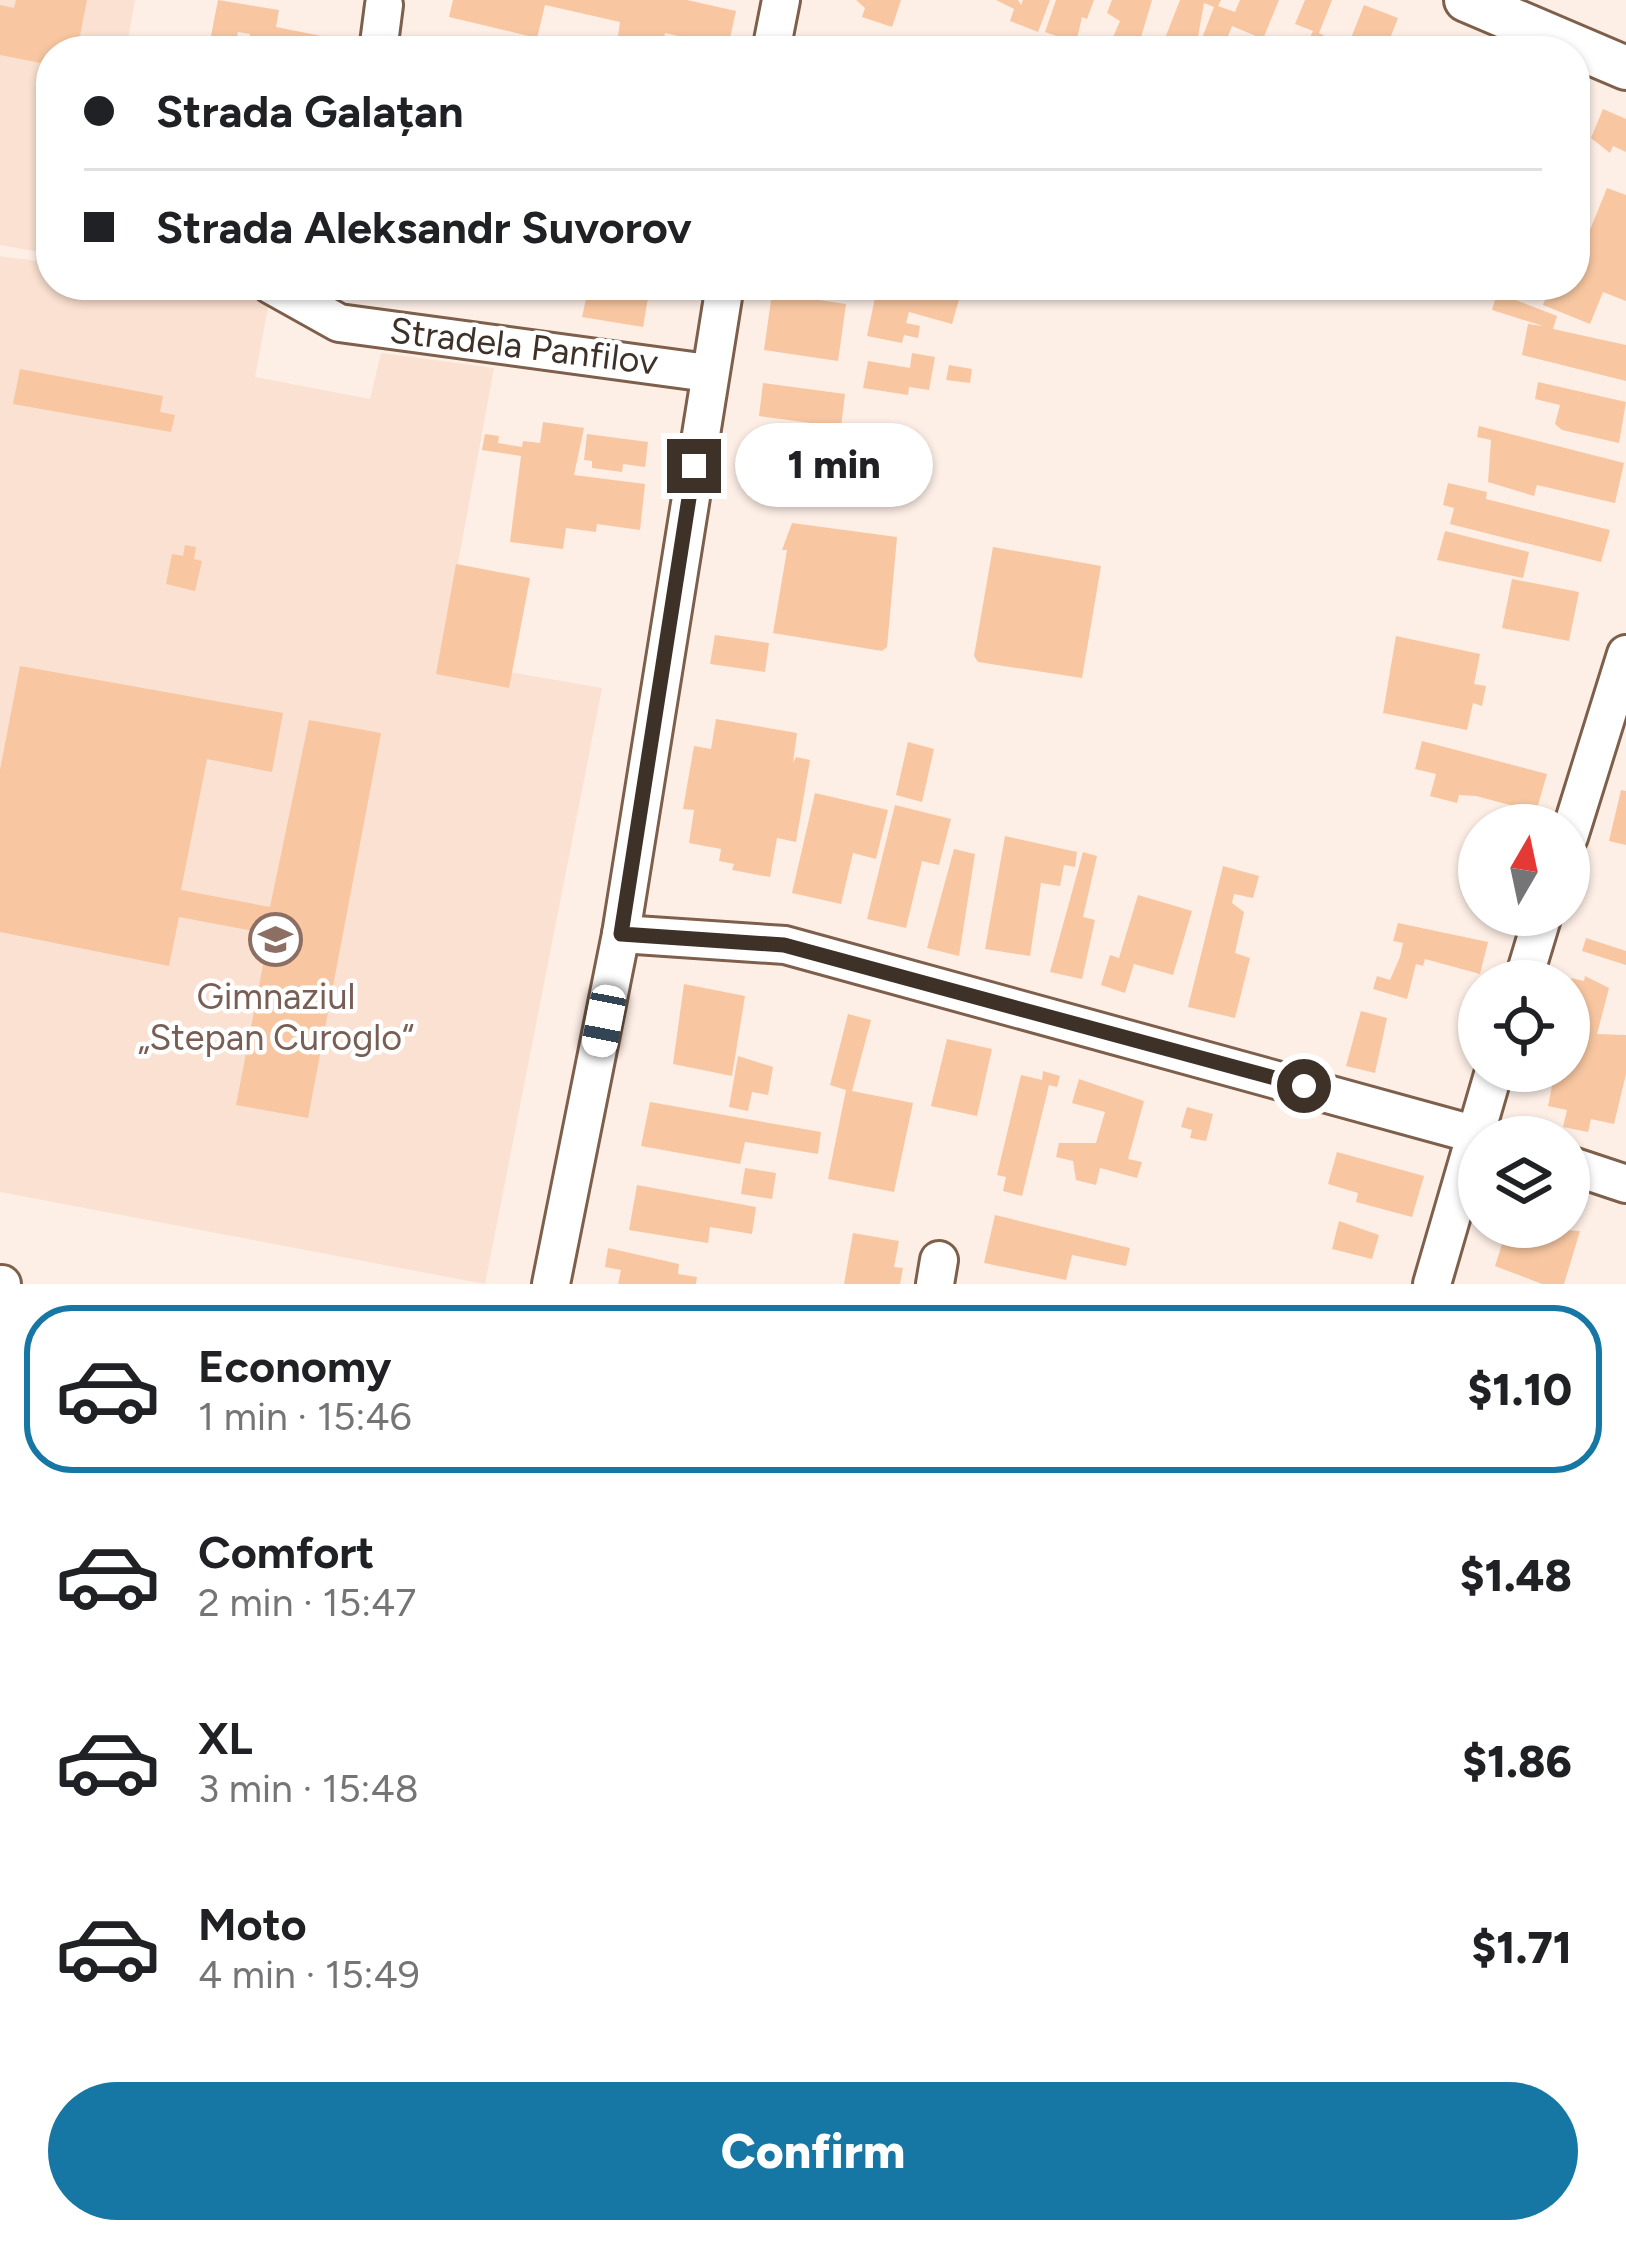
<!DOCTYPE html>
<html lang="en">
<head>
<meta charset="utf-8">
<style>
  :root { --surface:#fff; --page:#f6f6f6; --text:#202124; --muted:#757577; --line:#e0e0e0; --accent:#1677a4 }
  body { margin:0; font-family:Figtree,sans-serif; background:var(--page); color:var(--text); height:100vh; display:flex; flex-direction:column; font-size:45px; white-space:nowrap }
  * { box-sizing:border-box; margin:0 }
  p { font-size:39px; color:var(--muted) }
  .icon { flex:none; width:66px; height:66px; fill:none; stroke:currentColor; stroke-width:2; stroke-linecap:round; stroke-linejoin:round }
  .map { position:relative; height:1284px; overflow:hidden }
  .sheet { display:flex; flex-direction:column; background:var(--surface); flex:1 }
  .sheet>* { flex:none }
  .banner { position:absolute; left:36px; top:36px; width:1554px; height:264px; border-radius:48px; box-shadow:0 3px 9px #0004; display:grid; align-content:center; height:264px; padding:0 48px; background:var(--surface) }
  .needle { width:78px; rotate:9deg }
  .controls { position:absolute; left:1458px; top:804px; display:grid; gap:24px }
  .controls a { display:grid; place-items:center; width:132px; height:132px; border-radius:50%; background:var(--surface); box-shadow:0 3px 9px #0004; font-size:60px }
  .end { position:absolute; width:54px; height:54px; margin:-27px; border:15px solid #3e3128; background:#fff; box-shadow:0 0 0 6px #fff }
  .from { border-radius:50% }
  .bubble { position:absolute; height:84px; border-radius:42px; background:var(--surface); box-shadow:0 3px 9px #0004; font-size:39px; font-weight:800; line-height:84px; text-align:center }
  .car { position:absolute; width:36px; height:72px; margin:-36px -18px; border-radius:15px; box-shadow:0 0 9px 3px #0007; background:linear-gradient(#fff 24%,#345 0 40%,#fff 0 76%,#345 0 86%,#fff 0) }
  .banner b { display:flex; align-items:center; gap:42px; height:114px; font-size:45px }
  .banner b+b { border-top:3px solid var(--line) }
  .banner i { width:30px; height:30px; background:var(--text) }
  ul { padding:21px 0 0; list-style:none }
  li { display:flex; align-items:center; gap:36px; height:168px; margin:0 24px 18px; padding:0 24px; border:6px solid transparent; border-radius:48px }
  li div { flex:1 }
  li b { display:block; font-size:45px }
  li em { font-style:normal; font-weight:800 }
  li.on { border-color:var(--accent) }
  li>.icon { width:108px; height:108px; stroke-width:1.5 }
  .primary-button { display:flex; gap:24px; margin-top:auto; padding:24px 48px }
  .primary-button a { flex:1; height:138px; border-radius:72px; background:var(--accent); color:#fff; font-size:48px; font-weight:800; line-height:138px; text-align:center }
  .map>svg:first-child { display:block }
  .built { fill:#fae1d1 }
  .building { fill:#f8c7a1 }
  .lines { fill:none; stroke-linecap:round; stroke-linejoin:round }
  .minor-casing { stroke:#7d5f4b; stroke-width:42 }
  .tertiary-casing { stroke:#7d5f4b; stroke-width:48 }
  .minor { stroke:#fff; stroke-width:36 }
  .tertiary { stroke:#fff; stroke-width:42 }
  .route { stroke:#3e3128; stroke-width:15 }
  .labels { text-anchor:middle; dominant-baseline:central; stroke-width:9; stroke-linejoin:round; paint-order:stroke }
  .street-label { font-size:36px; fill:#3e3128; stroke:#fff }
  .education-label { font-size:36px; fill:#785e54; stroke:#fff }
</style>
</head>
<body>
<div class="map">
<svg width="1626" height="1284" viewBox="0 0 1626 1284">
  <rect width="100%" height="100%" fill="#fdefe6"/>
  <g class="built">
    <path d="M 0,0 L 135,0 L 126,51 L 51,51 L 51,254 L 0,245 Z"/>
    <path d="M 0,256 L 51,263 L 51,285 L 196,285 L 270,296 L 255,377 L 370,399 L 381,353 L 494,368 L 440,660 L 602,688 L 485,1284 L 0,1192 Z"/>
  </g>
  <g class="building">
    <path d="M 16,0 L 87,0 L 77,51 L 51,51 L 51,65 L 0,55 L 0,5 L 14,8 Z"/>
    <path d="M 218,0 L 279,10 L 276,27 L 347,41 L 360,51 L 273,51 L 274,46 L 248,42 L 250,34 L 238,32 L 234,51 L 208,51 Z"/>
    <path d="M 453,0 L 687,0 L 736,11 L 728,47 L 665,33 L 661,51 L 616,51 L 620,22 L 545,5 L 537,38 L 449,17 Z"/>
    <path d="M 856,0 L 901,0 L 892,27 L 862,17 L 865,8 Z"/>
    <path d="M 996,0 L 1018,0 L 1021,5 L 1023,0 L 1050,0 L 1038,32 L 1010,21 L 1014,9 Z"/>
    <path d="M 1056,0 L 1094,0 L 1087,19 L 1082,17 L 1076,43 L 1045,32 Z"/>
    <path d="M 1112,0 L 1152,0 L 1137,51 L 1117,51 L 1120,39 L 1113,37 L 1120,21 L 1107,13 Z"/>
    <path d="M 1180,0 L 1221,0 L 1218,6 L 1235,12 L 1240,0 L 1279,0 L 1263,39 L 1232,26 L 1222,51 L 1197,51 L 1214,7 L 1204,3 L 1196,48 L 1160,51 Z"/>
    <path d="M 1305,0 L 1332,0 L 1319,33 L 1337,42 L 1333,51 L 1280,51 L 1285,40 L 1305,48 L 1313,31 L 1295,24 Z"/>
    <path d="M 1364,5 L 1398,18 L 1385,51 L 1346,51 Z"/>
    <path d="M 1603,109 L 1626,119 L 1626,152 L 1613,146 L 1610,153 L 1591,138 Z"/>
    <path d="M 1607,188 L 1626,195 L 1626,301 L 1603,292 L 1590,324 L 1543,305 L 1551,285 L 1575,285 L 1575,243 L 1583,247 Z"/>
    <path d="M 589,285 L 684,285 L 681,300 L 649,292 L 643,327 L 582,317 Z"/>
    <path d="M 889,285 L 917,285 L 915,293 L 926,296 L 929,285 L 963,285 L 952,324 L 909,312 L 906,323 L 920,326 L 918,338 L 904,335 L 902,343 L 867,336 L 876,293 L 886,295 Z"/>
    <path d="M 772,293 L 846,304 L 838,361 L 764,350 Z"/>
    <path d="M 1497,293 L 1557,316 L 1553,329 L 1626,345 L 1626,381 L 1522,355 L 1528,324 L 1543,326 L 1492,310 Z"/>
    <path d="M 912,353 L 935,357 L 929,390 L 909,387 L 908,395 L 863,388 L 868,361 L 910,368 Z"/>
    <path d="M 949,365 L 972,369 L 970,383 L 946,380 Z"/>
    <path d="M 20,369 L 163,396 L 160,412 L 175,415 L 171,432 L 13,404 Z"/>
    <path d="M 1538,382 L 1626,402 L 1619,443 L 1562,430 L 1555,424 L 1560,405 L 1535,399 Z"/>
    <path d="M 763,383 L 845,394 L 841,427 L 759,416 Z"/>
    <path d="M 543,422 L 584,428 L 574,475 L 645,484 L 640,530 L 597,524 L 596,532 L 566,528 L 563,549 L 510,542 L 521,456 L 482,450 L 485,434 L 499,436 L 498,443 L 522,447 L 523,441 L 540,443 Z"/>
    <path d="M 1479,426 L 1624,463 L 1615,503 L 1537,485 L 1534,496 L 1488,482 L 1491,440 L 1477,437 Z"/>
    <path d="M 587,434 L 648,442 L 645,467 L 623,464 L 622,472 L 592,468 L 592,461 L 584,460 Z"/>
    <path d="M 754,441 L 887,451 L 878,502 L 867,500 L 869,487 L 850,484 L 848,496 L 749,482 Z"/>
    <path d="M 1448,483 L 1487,492 L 1486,499 L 1610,530 L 1601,562 L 1450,524 L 1454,508 L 1443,505 Z"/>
    <path d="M 792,523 L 897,537 L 887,647 L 882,651 L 773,633 L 787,550 L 782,550 Z"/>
    <path d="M 1445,531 L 1529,552 L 1523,578 L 1437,560 Z"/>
    <path d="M 185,545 L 196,547 L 194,559 L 202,561 L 195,591 L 166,584 L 172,554 L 183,556 Z"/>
    <path d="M 993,547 L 1101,566 L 1082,678 L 978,662 L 974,656 Z"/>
    <path d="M 456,564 L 530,578 L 509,688 L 436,674 Z"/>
    <path d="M 1512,579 L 1579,592 L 1569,641 L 1502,628 Z"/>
    <path d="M 715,635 L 769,643 L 765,672 L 710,664 Z"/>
    <path d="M 1396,636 L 1480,654 L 1474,684 L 1486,686 L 1482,706 L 1473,703 L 1467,730 L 1383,713 Z"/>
    <path d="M 20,666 L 283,713 L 272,772 L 207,759 L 181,890 L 270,907 L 309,720 L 381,733 L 308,1118 L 236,1105 L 269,934 L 179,917 L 169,966 L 0,932 L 0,770 Z"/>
    <path d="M 716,719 L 797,733 L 793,763 L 796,757 L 810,760 L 796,842 L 777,838 L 770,877 L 732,870 L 734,864 L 719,861 L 721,849 L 689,843 L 694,810 L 683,809 L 694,746 L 711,749 Z"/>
    <path d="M 1422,741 L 1547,774 L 1536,812 L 1476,796 L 1459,795 L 1457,803 L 1430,796 L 1436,774 L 1415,769 Z"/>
    <path d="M 908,742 L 934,749 L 922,802 L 896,795 Z"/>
    <path d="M 1621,790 L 1626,791 L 1626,845 L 1609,841 Z"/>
    <path d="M 815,793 L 888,810 L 876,859 L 853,853 L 841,904 L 792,893 Z"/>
    <path d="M 895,805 L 951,819 L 939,865 L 922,861 L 906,928 L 867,919 Z"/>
    <path d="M 1005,836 L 1077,852 L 1075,867 L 1064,865 L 1060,886 L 1041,883 L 1030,956 L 985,949 Z"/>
    <path d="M 954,849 L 975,854 L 959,956 L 927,948 Z"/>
    <path d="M 1083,852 L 1097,856 L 1083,917 L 1095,920 L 1082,979 L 1050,972 Z"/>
    <path d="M 1223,866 L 1259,876 L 1253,898 L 1234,894 L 1232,903 L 1244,912 L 1235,953 L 1250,958 L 1235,1018 L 1188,1007 Z"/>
    <path d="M 1138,895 L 1192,911 L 1173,975 L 1134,964 L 1125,993 L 1101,985 L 1110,955 L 1119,958 Z"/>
    <path d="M 1398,923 L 1488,942 L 1480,974 L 1425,959 L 1423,966 L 1416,964 L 1407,999 L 1373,989 L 1377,976 L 1390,980 L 1400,957 L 1403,943 L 1393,941 Z"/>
    <path d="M 1586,938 L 1626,951 L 1626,965 L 1582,951 Z"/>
    <path d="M 1585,976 L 1609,988 L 1597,1034 L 1626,1035 L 1626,1074 L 1614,1124 L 1591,1119 L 1588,1132 L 1563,1127 L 1567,1110 L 1548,1106 L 1555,1071 L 1569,1071 L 1571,978 L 1584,981 Z"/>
    <path d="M 684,984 L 745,996 L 732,1076 L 673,1064 Z"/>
    <path d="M 1361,1011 L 1387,1018 L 1375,1073 L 1346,1066 Z"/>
    <path d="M 848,1014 L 871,1020 L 852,1091 L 913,1103 L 894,1192 L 828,1179 L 846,1090 L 830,1085 Z"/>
    <path d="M 947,1039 L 992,1049 L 977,1116 L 931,1106 Z"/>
    <path d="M 738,1056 L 773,1067 L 768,1095 L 752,1092 L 748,1111 L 729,1107 Z"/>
    <path d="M 1043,1071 L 1060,1076 L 1057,1087 L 1049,1085 L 1022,1196 L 1003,1191 L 1006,1177 L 997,1175 L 1021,1075 L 1042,1080 Z"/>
    <path d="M 1079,1079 L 1144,1101 L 1128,1159 L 1142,1162 L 1137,1178 L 1100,1168 L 1096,1185 L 1076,1180 L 1073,1161 L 1056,1157 L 1059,1143 L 1096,1143 L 1105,1112 L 1072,1103 Z"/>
    <path d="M 650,1102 L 821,1132 L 818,1154 L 745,1142 L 740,1164 L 641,1146 Z"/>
    <path d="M 1187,1107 L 1213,1114 L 1206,1141 L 1190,1138 L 1192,1130 L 1181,1127 Z"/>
    <path d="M 1337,1152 L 1424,1176 L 1412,1217 L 1356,1202 L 1358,1193 L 1328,1184 Z"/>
    <path d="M 745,1168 L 776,1173 L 772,1199 L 741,1194 Z"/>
    <path d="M 637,1185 L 756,1207 L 752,1234 L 710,1227 L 708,1243 L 629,1230 Z"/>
    <path d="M 995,1215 L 1130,1248 L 1126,1266 L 1072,1255 L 1066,1280 L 984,1263 Z"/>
    <path d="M 1339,1221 L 1379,1235 L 1372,1259 L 1332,1249 Z"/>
    <path d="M 1521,1227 L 1580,1231 L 1564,1284 L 1542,1284 L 1495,1266 L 1502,1244 L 1515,1247 Z"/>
    <path d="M 853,1233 L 899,1241 L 894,1267 L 903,1268 L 900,1284 L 844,1284 Z"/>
    <path d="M 608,1248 L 679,1264 L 678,1274 L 697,1277 L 696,1284 L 618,1284 L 621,1270 L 605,1267 Z"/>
  </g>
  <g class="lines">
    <defs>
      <g id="minor">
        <path d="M 378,51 L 384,5"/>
        <path d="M 771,51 L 781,0"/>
        <path d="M 271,285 L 339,323 L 708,373"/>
        <path d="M 1569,837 L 1626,654"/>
        <path d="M 621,934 L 785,945 L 1484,1137"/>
        <path d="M 1523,981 L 1543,915"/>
        <path d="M 1569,1165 L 1626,1184"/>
        <path d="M 0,1284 L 2,1284"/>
        <path d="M 551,1284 L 621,934 L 725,285"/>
        <path d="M 935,1284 L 939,1260"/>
        <path d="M 1432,1284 L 1494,1071"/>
      </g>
      <path id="tertiary" d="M 1466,0 L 1626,68"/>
    </defs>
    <use href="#minor" class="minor-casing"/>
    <use href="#tertiary" class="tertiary-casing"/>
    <use href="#minor" class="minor"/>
    <use href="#tertiary" class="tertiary"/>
  </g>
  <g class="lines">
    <path class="route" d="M 694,466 L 621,934 L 784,945 L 1304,1086"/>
  </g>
  <defs>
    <symbol id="school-ring" viewBox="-11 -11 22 22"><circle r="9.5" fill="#fff" stroke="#8d6e63" stroke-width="1.5"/><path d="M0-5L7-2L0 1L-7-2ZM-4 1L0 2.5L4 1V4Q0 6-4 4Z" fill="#8d6e63"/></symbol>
  </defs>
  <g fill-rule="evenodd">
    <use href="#school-ring" x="246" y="910" width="59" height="59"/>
  </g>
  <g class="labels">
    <g class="street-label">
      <text transform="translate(524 346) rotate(7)">Stradela Panfilov</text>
    </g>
    <g class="education-label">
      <text x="276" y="996">Gimnaziul<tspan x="276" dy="41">„Stepan Curoglo“</tspan></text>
    </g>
  </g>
</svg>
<div class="controls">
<a><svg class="needle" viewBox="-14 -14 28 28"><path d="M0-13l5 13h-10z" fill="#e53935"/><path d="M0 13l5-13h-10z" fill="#757577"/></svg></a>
<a><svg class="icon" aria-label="locate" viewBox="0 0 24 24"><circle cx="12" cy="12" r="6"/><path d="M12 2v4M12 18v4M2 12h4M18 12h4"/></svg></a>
<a><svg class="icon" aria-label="layers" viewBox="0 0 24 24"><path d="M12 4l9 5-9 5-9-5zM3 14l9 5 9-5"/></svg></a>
</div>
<i class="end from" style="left:1304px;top:1086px"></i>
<i class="end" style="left:694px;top:466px"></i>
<div class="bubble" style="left:735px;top:423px;width:198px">1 min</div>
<i class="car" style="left:604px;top:1021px;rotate:191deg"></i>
<div class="banner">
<b><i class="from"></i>Strada Galațan</b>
<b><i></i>Strada Aleksandr Suvorov</b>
</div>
</div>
<section class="sheet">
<ul>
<li class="on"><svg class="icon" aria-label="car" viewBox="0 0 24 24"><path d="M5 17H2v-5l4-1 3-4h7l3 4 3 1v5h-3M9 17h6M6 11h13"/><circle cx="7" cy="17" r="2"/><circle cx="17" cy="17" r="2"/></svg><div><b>Economy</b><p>1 min · 15:46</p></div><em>$1.10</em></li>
<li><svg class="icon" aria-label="car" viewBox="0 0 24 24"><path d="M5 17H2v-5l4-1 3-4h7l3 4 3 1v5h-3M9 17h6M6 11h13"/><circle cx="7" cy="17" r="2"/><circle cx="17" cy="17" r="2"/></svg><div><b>Comfort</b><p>2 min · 15:47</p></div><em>$1.48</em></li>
<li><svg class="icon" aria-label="car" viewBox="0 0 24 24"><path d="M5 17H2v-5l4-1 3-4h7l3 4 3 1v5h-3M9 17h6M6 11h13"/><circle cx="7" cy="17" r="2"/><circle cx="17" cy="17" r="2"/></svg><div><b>XL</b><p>3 min · 15:48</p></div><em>$1.86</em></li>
<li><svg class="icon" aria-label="car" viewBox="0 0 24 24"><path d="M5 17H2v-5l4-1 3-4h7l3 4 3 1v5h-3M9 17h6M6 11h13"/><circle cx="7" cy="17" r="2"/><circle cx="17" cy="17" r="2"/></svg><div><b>Moto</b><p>4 min · 15:49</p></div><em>$1.71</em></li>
</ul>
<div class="primary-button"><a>Confirm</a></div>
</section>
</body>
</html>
